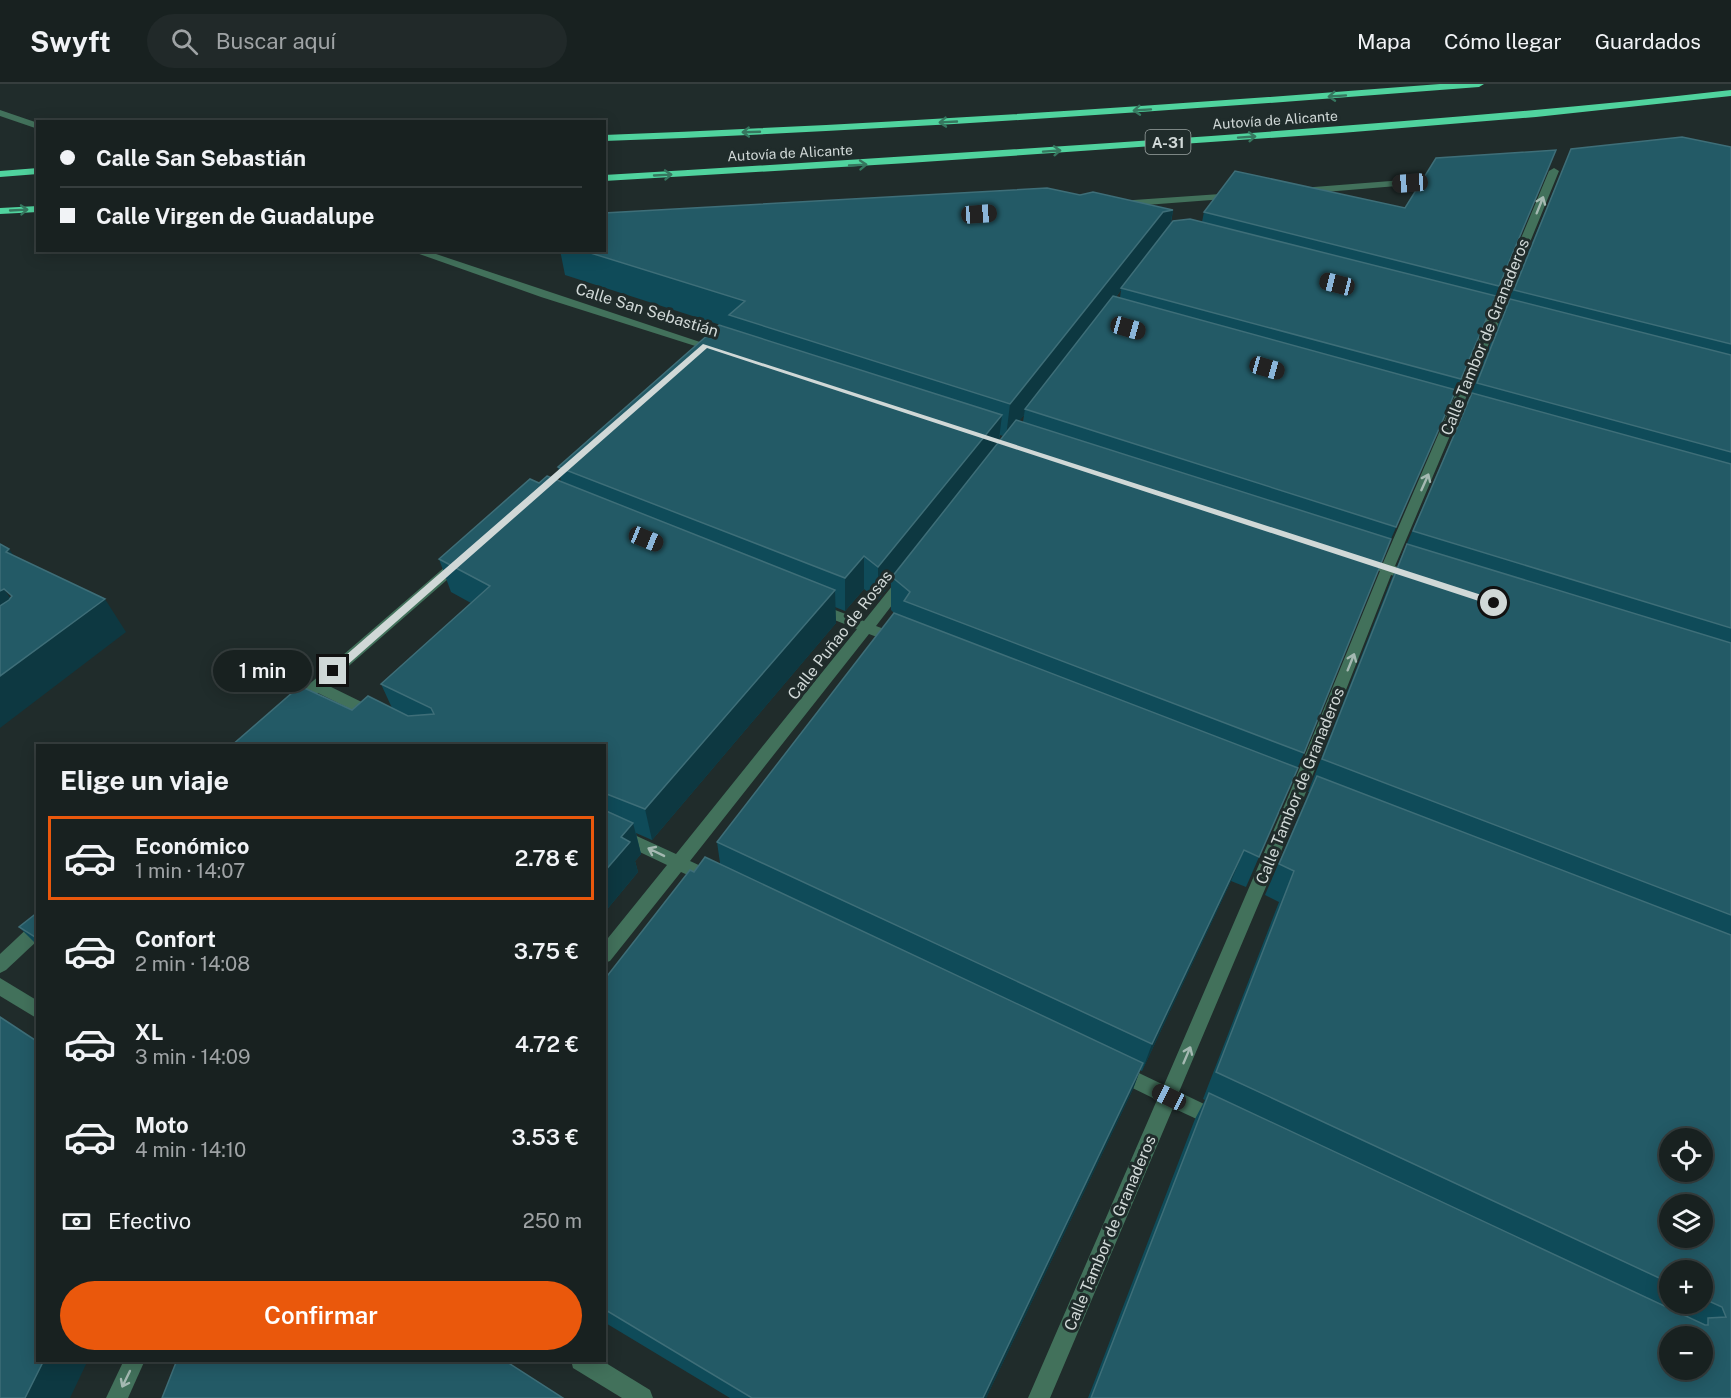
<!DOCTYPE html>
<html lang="es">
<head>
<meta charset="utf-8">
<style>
  :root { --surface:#182120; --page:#212929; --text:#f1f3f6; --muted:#9fa3a5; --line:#363e3e; --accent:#ea580c }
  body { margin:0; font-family:"Public Sans",sans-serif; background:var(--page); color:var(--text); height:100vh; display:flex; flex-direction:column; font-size:22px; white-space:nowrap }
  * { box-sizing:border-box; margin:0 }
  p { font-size:20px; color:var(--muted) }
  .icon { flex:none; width:33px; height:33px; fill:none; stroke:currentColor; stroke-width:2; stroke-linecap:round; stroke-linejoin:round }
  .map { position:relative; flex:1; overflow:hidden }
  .panel { position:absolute; left:36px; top:660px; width:570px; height:618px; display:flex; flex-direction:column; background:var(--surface); border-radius:0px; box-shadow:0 3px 15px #0003,0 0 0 2px var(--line) }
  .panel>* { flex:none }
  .banner { position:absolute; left:36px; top:36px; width:570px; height:132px; border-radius:0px; box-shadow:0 3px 15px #0003,0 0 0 2px var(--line); display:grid; align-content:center; height:132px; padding:0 24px; background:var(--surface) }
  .tools { position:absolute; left:1659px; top:1044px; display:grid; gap:12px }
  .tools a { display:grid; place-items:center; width:54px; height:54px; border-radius:50%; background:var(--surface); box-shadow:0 3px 15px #0003,0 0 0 2px var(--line); font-size:30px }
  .end { position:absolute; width:27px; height:27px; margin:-14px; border:8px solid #d0d8d7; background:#111; box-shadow:0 0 0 3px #111 }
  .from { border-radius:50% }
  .bubble { position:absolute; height:42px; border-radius:21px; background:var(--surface); box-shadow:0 3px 15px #0003,0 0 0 2px var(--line); font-size:20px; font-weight:600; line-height:42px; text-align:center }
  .car { position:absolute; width:18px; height:36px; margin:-18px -9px; border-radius:8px; box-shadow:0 0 4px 2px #0007; background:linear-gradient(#222 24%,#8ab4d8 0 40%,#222 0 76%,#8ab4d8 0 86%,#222 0) }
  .banner b { display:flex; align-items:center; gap:21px; height:57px; font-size:22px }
  .banner b+b { border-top:2px solid var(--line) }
  .banner i { width:15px; height:15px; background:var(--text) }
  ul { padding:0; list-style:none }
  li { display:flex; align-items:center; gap:18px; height:84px; margin:0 12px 9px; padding:0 12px; border:3px solid transparent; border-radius:0px }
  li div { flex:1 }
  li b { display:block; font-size:22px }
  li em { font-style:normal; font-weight:600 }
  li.current { border-color:var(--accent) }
  li>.icon { width:54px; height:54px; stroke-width:1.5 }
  h2 { padding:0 24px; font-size:27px; line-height:72px }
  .pay { display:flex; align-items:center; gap:15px; height:66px; padding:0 24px; font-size:22px }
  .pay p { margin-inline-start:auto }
  .cta { display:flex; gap:12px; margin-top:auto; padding:12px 24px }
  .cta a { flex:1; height:69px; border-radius:36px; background:var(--accent); color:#fff; font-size:24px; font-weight:600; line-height:69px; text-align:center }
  header { display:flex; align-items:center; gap:36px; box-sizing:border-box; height:84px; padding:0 30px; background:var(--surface); border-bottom:2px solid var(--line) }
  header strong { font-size:28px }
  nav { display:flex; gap:33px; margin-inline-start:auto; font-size:21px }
  .search { width:420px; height:54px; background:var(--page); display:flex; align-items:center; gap:15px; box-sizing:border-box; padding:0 21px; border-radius:33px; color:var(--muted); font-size:22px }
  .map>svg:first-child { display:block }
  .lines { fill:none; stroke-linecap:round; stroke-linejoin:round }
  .minor { fill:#42715b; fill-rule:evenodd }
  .highway { fill:#50d39e; fill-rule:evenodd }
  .wall { fill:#0f4b59; fill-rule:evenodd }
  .shaded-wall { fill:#0d3841 }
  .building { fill:#235a66; stroke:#3e6e78; stroke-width:1.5; fill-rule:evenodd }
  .oneway { stroke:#36775f }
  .oneway2 { stroke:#a5b9b2 }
  .route { fill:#d0d8d7 }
  .labels { text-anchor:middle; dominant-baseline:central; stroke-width:6; stroke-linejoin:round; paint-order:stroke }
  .far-street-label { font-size:14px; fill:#d0d8d7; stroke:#202c2b }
  .shield { fill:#202c2b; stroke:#9ba4a3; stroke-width:1.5 }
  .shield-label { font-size:15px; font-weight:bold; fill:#d0d8d7 }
  .street-label { font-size:16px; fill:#d0d8d7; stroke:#202c2b }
</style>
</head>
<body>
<header>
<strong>Swyft</strong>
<div class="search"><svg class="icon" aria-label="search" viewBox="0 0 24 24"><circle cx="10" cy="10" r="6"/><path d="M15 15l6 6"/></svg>Buscar aquí</div>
<nav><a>Mapa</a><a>Cómo llegar</a><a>Guardados</a></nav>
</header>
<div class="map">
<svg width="1731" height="1314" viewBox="0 0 1731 1314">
  <rect width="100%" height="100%" fill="#202c2b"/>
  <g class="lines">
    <g class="minor">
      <path d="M 0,26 L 38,39 L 38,45 L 0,32 Z"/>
      <path d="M 1554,84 L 1559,87 L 1497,239 L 1521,247 L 1516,250 L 1495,245 L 1395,482 L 1419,490 L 1421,493 L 1414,498 L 1391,491 L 1304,713 L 1179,1008 L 1225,1030 L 1227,1036 L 1225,1042 L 1218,1045 L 1173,1024 L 1050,1314 L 1028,1314 L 1157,1016 L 1112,994 L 1109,988 L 1112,982 L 1118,979 L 1164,1001 L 1288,713 L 1380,487 L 1357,480 L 1355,477 L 1362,473 L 1383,479 L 1485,242 L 1461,234 L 1466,231 L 1487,236 L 1549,87 Z"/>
      <path d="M 1442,93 L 1445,94 L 1445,98 L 1301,110 L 1296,107 L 1301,104 Z"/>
      <path d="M 1235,109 L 1238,110 L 1238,114 L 1119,123 L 1114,120 L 1119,117 Z"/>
      <path d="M 408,166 L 424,166 L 721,265 L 719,267 L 711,267 L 541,213 Z"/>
      <path d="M 459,474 L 466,478 L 464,481 L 327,601 L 378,626 L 380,630 L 378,634 L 368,634 L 318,609 L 301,624 L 291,624 L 289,620 L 291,616 L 454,475 Z"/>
      <path d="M 902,494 L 909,499 L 876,542 L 903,552 L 905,556 L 903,560 L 898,561 L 869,550 L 690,777 L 718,790 L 720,795 L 718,800 L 712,802 L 681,788 L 610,877 L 604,879 L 604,859 L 667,781 L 604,751 L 604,737 L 676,770 L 857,545 L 812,527 L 810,524 L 812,521 L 822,521 L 864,537 L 897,496 Z"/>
      <path d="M 38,838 L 38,856 L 6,886 L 0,889 L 0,870 L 32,840 Z"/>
      <path d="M 0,894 L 38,917 L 38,935 L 0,912 Z"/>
      <path d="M 124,1276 L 145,1276 L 128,1314 L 106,1314 Z"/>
      <path d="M 571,1276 L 601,1276 L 650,1306 L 653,1314 L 622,1314 L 573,1284 Z"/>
    </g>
    <g class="highway">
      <path d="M 1440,0 L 1484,0 L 1479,3 C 1188,26 897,46 604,57 L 604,51 C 884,40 1162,22 1440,0 Z"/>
      <path d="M 1731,6 L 1731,12 L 1536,33 L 1341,49 L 908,79 L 604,97 L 604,91 C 807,79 1009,66 1211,52 C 1384,39 1558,26 1731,6 Z"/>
      <path d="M 38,84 L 38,90 L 0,93 L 0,87 Z"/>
      <path d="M 38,122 L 38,128 L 0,130 L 0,124 Z"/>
    </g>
  </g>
  <g class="wall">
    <path d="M 1731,63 L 1731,1314 L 1088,1314 L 1195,1035 L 1205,1016 L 1203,1015 L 1279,818 L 1265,811 L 1309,708 L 1308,708 L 1392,494 L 1464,327 L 1495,248 L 1571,65 ZM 1670,1186 L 1702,1186 L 1702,1220 L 1670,1220 Z"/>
    <path d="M 1556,66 L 1461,295 L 1391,455 L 1304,669 L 1246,803 L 1231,797 L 1142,987 L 1140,986 L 1133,1005 L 986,1314 L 730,1314 L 604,1238 L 604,896 L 694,788 L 720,779 L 717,758 L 894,529 L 891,526 L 891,499 L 878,516 L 864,505 L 845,527 L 835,523 L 836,539 L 652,756 L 636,749 L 641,770 L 635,777 L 638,788 L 604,829 L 604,662 L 352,626 L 392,624 L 381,600 L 471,519 L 451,508 L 439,475 L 539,399 L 561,398 L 558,383 L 730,244 L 565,191 L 560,166 L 604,166 L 1080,111 L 1173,126 L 1171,140 L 1202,138 L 1204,128 L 1405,124 ZM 1121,206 L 1120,214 L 1116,213 ZM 1024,331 L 1023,338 L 1019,337 ZM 1000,351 L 1003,352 L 999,358 Z"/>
    <path d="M 38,828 L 38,862 L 19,843 Z"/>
  </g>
  <g class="shaded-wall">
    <path d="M 1173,126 L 1167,158 L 1121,204 L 1121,206 L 1028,326 L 1025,325 L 1024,331 L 1006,353 L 1010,320 L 1163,128 Z"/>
    <path d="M 1002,331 L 998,364 L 892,493 L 891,499 L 878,516 L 878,483 Z"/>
    <path d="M 9,465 L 32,498 L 6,468 Z"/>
    <path d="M 864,472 L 864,505 L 845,527 L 845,494 Z"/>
    <path d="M 4,505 L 27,538 L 0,553 L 0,507 Z"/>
    <path d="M 835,506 L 836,539 L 652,756 L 645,725 Z"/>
    <path d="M 105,515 L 126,548 L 0,644 L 0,592 Z"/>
    <path d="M 633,739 L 641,770 L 635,777 L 638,788 L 604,829 L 604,788 L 621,753 Z"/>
    <path d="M 1244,766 L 1231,797 L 1142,987 L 1152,960 Z"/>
    <path d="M 1143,979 L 1133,1005 L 986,1314 L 983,1314 Z"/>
    <path d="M 44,1276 L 88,1276 L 70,1314 L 25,1314 Z"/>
  </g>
  <g class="building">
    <path d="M 1682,53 L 1731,63 L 1731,260 L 1514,206 L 1571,65 Z"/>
    <path d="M 1556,66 L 1499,202 L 1204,128 L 1235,87 L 1405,124 L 1436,74 Z"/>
    <path d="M 1047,104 L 1080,111 L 1093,108 L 1173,126 L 1163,128 L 1010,320 L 729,231 L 745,217 L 581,166 L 604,166 L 604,129 Z"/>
    <path d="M 1190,135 L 1496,212 L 1461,295 L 1121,204 L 1173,137 Z"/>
    <path d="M 1113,212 L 1456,306 L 1396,443 L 1025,325 Z"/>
    <path d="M 1510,215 L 1731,271 L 1731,368 L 1477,299 Z"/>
    <path d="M 719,241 L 1002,331 L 878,483 L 864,472 L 845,494 L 558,383 Z"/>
    <path d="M 1472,309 L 1731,380 L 1731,544 L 1413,447 Z"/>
    <path d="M 1016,336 L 1391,455 L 1304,669 L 904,517 L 910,508 L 892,493 Z"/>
    <path d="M 547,392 L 835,506 L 645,725 L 604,709 L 604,662 L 231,662 L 300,602 L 352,626 L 368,612 L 408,632 L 434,630 L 431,624 L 381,600 L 490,502 L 439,475 L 530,395 L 539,399 Z"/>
    <path d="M 0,460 L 9,465 L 6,468 L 105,515 L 0,592 L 0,522 L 9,516 L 12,512 L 4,505 L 0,507 Z"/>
    <path d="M 1407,460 L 1731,559 L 1731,831 L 1322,675 Z"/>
    <path d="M 894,529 L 1298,684 L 1259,773 L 1244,766 L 1152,960 L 717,758 Z"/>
    <path d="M 1317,692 L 1731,851 L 1731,1314 L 1091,1314 L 1209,1009 L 1705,1241 L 1708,1241 L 1708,1234 L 1726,1233 L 1722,1223 L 1702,1214 L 1702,1186 L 1670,1186 L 1670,1199 L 1216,988 L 1294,787 L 1279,780 ZM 1670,1054 L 1702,1054 L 1702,1088 L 1670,1088 ZM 1670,1120 L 1702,1120 L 1702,1154 L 1670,1154 ZM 1670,1252 L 1702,1252 L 1702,1286 L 1670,1286 Z"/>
    <path d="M 604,726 L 633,739 L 621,753 L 630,758 L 604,788 Z"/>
    <path d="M 705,773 L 1143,979 L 983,1314 L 752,1314 L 604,1225 L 604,896 L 690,786 L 694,788 Z"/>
    <path d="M 38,828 L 38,855 L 19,843 Z"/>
    <path d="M 0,933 L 38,958 L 38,1276 L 44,1276 L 25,1314 L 0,1314 Z"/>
    <path d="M 177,1276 L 504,1276 L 563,1314 L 162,1314 Z"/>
  </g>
  <defs><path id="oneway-shaft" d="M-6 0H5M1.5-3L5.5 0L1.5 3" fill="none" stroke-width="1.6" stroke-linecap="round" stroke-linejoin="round" transform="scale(1.5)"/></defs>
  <g class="oneway">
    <use href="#oneway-shaft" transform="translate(1337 12) rotate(176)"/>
    <use href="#oneway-shaft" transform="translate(1142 26) rotate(176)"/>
    <use href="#oneway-shaft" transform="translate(948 38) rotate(177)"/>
    <use href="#oneway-shaft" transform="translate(751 48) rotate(178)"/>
    <use href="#oneway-shaft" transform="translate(1247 53) rotate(-4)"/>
    <use href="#oneway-shaft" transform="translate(1052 67) rotate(-4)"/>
    <use href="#oneway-shaft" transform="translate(858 81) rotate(-3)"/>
    <use href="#oneway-shaft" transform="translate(663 91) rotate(-3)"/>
    <use href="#oneway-shaft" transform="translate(19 126) rotate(-3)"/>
  </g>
  <g class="oneway2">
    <use href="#oneway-shaft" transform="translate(1540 121) rotate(-68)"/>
    <use href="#oneway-shaft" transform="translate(1425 398) rotate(-66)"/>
    <use href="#oneway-shaft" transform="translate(1351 578) rotate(-68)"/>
    <use href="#oneway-shaft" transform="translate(656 768) rotate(-154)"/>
    <use href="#oneway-shaft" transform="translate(1187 971) rotate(-67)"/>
    <use href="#oneway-shaft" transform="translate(126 1295) rotate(116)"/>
  </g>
  <path class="route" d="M 703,260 L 1497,516 L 1499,519 L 1491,521 L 707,264 L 337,590 L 330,590 L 330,585 Z"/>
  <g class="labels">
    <g class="far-street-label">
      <text transform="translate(1275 36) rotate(-4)">Autovía de Alicante</text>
      <text transform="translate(790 69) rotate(-3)">Autovía de Alicante</text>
    </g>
    <rect class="shield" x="1145.5" y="46" width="45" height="24" rx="4.5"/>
    <g class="shield-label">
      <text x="1168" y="58">A-31</text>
    </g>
    <g class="street-label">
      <text transform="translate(647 226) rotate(17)">Calle San Sebastián</text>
      <text transform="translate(1485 253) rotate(-68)">Calle Tambor de Granaderos</text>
      <text transform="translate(840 551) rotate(-52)">Calle Puñao de Rosas</text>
      <text transform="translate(1300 702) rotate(-68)">Calle Tambor de Granaderos</text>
      <text transform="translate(1110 1149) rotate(-67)">Calle Tambor de Granaderos</text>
    </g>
  </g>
</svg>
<div class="tools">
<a><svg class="icon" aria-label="locate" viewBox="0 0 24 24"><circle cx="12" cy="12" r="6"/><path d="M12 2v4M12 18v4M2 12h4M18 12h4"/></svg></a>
<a><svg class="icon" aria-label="layers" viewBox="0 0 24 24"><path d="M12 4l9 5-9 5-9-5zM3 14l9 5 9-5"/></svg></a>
<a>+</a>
<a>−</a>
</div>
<i class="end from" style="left:1494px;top:519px"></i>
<i class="end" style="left:333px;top:587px"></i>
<div class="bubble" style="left:213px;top:566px;width:99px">1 min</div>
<i class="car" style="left:1410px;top:99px;rotate:266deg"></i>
<i class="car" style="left:979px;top:130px;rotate:86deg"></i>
<i class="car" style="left:1337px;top:200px;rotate:284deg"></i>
<i class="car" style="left:1128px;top:244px;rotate:106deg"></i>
<i class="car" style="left:1267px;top:284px;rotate:106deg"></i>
<i class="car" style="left:646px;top:455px;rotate:112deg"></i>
<i class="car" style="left:1169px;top:1013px;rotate:296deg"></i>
<div class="banner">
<b><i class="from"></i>Calle San Sebastián</b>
<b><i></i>Calle Virgen de Guadalupe</b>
</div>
<section class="panel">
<h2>Elige un viaje</h2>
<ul>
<li class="current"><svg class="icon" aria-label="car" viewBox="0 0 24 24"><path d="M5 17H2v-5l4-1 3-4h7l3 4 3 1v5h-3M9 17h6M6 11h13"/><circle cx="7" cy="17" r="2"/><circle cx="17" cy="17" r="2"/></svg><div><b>Económico</b><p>1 min · 14:07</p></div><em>2.78 €</em></li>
<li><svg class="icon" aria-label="car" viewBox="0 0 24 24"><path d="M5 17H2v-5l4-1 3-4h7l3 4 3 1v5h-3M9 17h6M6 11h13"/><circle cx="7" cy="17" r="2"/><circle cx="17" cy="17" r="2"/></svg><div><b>Confort</b><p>2 min · 14:08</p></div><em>3.75 €</em></li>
<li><svg class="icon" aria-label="car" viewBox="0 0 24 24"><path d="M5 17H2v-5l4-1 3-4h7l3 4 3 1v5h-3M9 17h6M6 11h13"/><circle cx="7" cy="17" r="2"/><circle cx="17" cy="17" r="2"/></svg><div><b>XL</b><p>3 min · 14:09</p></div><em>4.72 €</em></li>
<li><svg class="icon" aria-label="car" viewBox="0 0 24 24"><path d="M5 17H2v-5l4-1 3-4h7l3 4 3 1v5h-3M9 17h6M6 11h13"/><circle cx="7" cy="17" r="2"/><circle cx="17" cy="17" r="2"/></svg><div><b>Moto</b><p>4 min · 14:10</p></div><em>3.53 €</em></li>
</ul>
<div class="pay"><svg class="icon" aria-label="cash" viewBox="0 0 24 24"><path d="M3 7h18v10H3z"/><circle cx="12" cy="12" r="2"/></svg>Efectivo<p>250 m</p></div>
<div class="cta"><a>Confirmar</a></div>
</section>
</div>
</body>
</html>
